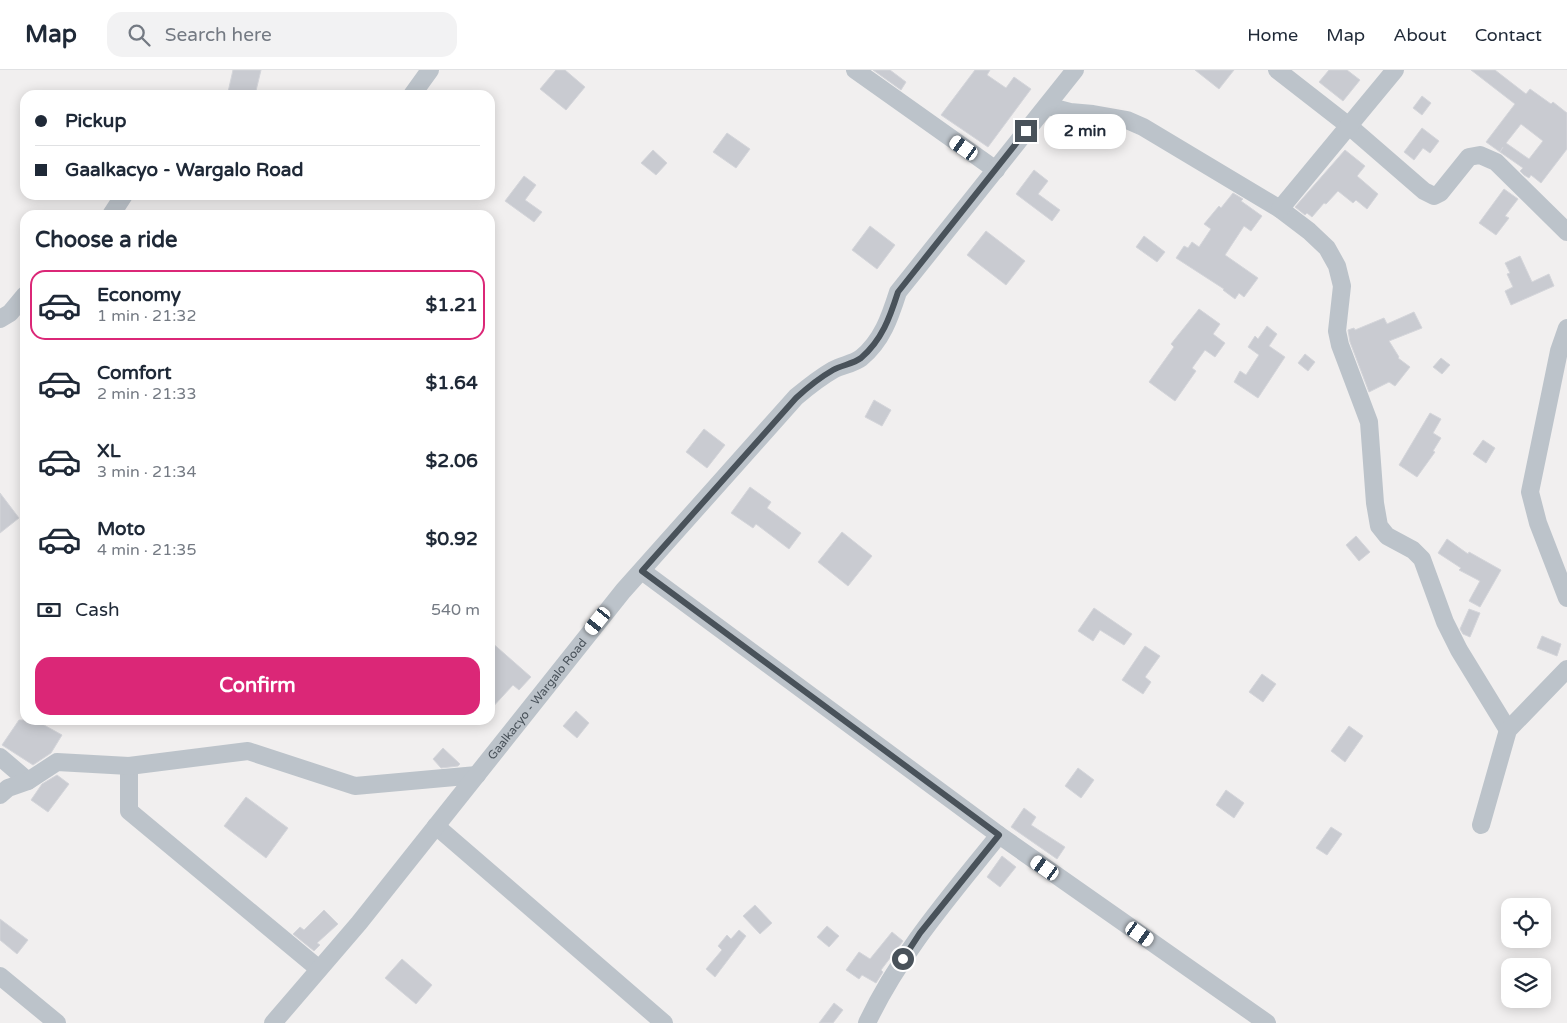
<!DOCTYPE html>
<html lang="en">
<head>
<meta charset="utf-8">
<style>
  :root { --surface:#fff; --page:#f2f2f3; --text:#1f2937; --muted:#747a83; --line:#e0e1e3; --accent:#db2777 }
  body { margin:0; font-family:"Varela Round",sans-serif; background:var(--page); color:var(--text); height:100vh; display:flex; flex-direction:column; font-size:19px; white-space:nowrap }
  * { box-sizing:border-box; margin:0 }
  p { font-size:16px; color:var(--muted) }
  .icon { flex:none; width:28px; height:28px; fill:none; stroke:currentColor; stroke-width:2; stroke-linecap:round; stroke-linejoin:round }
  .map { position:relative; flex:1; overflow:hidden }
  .sheet { position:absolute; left:20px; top:140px; width:475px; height:515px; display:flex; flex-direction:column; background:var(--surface); border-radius:15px; box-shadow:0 2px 12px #0003 }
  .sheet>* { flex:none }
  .banner { position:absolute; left:20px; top:20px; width:475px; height:110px; border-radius:15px; box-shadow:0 2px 12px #0003; display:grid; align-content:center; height:110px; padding:0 15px; background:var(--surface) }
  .fabs { position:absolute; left:1501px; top:828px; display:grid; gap:10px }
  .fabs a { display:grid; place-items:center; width:50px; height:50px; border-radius:10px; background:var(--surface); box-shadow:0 2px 12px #0003; font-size:25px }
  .end { position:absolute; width:22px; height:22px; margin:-11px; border:6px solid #49525a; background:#fff; box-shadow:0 0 0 2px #fff }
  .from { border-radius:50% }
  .bubble { position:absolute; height:35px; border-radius:15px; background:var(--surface); box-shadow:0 2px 12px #0003; font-size:16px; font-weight:700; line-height:35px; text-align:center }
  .car { position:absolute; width:15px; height:30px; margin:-15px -8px; border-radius:6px; box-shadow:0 0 4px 1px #0007; background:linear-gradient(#fff 24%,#345 0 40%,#fff 0 76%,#345 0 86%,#fff 0) }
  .banner b { display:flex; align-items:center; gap:18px; height:48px; font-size:19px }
  .banner b+b { border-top:1px solid var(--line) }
  .banner i { width:12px; height:12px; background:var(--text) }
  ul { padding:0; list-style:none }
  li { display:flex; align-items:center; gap:15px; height:70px; margin:0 10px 8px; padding:0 5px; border:2px solid transparent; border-radius:15px }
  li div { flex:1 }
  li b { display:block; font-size:19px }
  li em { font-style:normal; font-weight:700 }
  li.selected { border-color:var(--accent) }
  li>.icon { width:45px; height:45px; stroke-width:1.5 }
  h2 { padding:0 15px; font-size:22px; line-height:60px }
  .pay { display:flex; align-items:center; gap:12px; height:55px; padding:0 15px; font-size:19px }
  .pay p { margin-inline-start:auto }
  .cta { display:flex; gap:10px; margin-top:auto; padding:10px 15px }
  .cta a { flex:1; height:58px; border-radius:15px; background:var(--accent); color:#fff; font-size:20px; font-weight:700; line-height:58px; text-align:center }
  header { display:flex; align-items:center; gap:30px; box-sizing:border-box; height:70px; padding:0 25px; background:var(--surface); border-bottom:1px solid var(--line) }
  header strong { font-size:24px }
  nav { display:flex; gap:28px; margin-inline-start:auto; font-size:18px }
  .search { width:350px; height:45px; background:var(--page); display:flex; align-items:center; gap:12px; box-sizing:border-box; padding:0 18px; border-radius:15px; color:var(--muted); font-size:19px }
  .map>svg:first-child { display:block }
  .building { fill:#c9cbd1; stroke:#d4d5da; fill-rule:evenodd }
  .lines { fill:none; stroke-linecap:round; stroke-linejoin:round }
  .minor { stroke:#bcc3ca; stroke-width:18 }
  .route { stroke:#49525a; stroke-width:6 }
  .labels { text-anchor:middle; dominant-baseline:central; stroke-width:4; stroke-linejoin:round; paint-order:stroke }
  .street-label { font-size:12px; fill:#49525a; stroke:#fff }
</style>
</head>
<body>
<header>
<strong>Map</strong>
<div class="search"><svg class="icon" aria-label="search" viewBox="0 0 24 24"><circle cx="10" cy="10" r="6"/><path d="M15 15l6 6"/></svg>Search here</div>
<nav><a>Home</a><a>Map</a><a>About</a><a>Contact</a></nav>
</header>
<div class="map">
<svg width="1567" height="953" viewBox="0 0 1567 953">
  <rect width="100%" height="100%" fill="#f1efef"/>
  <g class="building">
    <path d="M 233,0 L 261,0 L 255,25 L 243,25 L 228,22 Z"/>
    <path d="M 556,0 L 565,0 L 585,17 L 566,40 L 540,19 Z"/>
    <path d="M 873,0 L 890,0 L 906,12 L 901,20 Z"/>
    <path d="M 975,0 L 990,0 L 987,5 L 1006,18 L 1014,7 L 1031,19 L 988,77 L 941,45 Z"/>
    <path d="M 1195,0 L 1234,0 L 1219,19 Z"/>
    <path d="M 1329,0 L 1347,0 L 1360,10 L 1343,31 L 1319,12 Z"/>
    <path d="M 1471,0 L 1495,0 L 1526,24 L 1530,19 L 1551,34 L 1553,32 L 1567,43 L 1567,79 L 1541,113 L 1531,105 L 1529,108 L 1524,105 L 1520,101 L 1523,98 L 1500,82 L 1503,77 L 1500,82 L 1486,72 L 1515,34 ZM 1521,54 L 1543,71 L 1529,89 L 1506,73 Z"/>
    <path d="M 1422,26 L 1431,33 L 1422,45 L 1413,38 Z"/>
    <path d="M 1422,58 L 1439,71 L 1430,83 L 1423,78 L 1414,90 L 1404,82 Z"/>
    <path d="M 727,63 L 750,79 L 736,98 L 713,82 Z"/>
    <path d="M 653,80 L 667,93 L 656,105 L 641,93 Z"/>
    <path d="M 1345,80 L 1365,96 L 1357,106 L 1378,124 L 1367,139 L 1356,130 L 1353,133 L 1338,121 L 1326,134 L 1324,133 L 1312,147 L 1307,143 L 1305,145 L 1295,137 Z"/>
    <path d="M 1034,100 L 1048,111 L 1038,124 L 1060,140 L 1052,151 L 1016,124 Z"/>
    <path d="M 524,106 L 536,115 L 525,130 L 542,142 L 534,152 L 505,131 Z"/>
    <path d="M 1504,119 L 1518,129 L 1505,146 L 1509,148 L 1496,165 L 1479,153 Z"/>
    <path d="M 1233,123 L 1243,129 L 1241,131 L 1262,146 L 1251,161 L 1244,156 L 1225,185 L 1258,208 L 1244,227 L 1239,223 L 1235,229 L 1223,220 L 1224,219 L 1176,188 L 1184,176 L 1188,178 L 1192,172 L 1199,177 L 1211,159 L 1204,154 L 1219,136 L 1221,138 Z"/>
    <path d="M 870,156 L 895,175 L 877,199 L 852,180 Z"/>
    <path d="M 986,161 L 1025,191 L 1006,215 L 967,185 Z"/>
    <path d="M 1144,166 L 1165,182 L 1157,192 L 1136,177 Z"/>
    <path d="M 1520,186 L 1532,212 L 1549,204 L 1554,216 L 1511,235 L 1505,221 L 1513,217 L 1507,204 L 1510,203 L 1505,193 Z"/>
    <path d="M 1199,239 L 1220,254 L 1213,264 L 1225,273 L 1215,287 L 1205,280 L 1192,298 L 1196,301 L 1175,331 L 1149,312 L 1174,277 L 1171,274 Z"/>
    <path d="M 1414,242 L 1422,258 L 1389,271 L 1399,287 L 1398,288 L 1410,297 L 1395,316 L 1389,312 L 1369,322 L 1350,272 L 1348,260 L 1354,258 L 1355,260 L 1384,248 L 1387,254 Z"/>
    <path d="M 1267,256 L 1277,264 L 1269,276 L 1285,287 L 1258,328 L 1234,312 L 1240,301 L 1246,305 L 1259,285 L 1248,277 L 1255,266 L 1258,269 Z"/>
    <path d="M 1305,284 L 1315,292 L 1308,301 L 1298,293 Z"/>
    <path d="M 1441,288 L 1450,295 L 1442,304 L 1433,297 Z"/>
    <path d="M 874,330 L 891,340 L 882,356 L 865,347 Z"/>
    <path d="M 1430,343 L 1441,349 L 1433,363 L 1441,368 L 1433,381 L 1435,382 L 1417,407 L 1399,395 Z"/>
    <path d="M 704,359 L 725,375 L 707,398 L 686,382 Z"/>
    <path d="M 1483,370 L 1495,378 L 1486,393 L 1473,384 Z"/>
    <path d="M 750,417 L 771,432 L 767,438 L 801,463 L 789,479 L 756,454 L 753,458 L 731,443 Z"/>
    <path d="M 0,423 L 19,448 L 0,463 Z"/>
    <path d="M 842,462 L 872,486 L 848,516 L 818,492 Z"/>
    <path d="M 1356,466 L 1370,482 L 1359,491 L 1346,475 Z"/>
    <path d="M 1447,469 L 1468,484 L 1469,482 L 1501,500 L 1480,537 L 1469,531 L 1480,511 L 1459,500 L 1461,498 L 1438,483 Z"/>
    <path d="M 1094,538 L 1132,564 L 1124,575 L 1100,560 L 1093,571 L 1078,561 Z"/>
    <path d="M 1469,539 L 1480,543 L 1470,567 L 1463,564 L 1460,559 Z"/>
    <path d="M 1542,566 L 1561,574 L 1557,586 L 1537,578 Z"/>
    <path d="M 490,571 L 531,607 L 519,620 L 513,615 L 490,640 Z"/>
    <path d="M 1145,576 L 1160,586 L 1145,607 L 1151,612 L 1143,624 L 1122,610 Z"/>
    <path d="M 1262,604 L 1276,614 L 1263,632 L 1249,622 Z"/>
    <path d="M 576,641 L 589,653 L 577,668 L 563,656 Z"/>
    <path d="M 19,650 L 35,650 L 62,665 L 51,683 L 33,695 L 2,675 Z"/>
    <path d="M 1349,656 L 1363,666 L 1345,692 L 1331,681 Z"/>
    <path d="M 443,678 L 460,694 L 458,696 L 441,698 L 433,689 Z"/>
    <path d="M 1078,698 L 1094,710 L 1081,728 L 1065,716 Z"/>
    <path d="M 57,705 L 69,714 L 48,742 L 31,730 L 42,714 Z"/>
    <path d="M 1226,720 L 1244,733 L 1234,748 L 1216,735 Z"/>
    <path d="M 246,727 L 288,758 L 266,788 L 224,756 Z"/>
    <path d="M 1024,738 L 1036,747 L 1031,755 L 1065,777 L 1057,789 L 1011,757 Z"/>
    <path d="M 1331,757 L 1342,764 L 1327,785 L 1316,778 Z"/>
    <path d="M 1002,786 L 1016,797 L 1000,817 L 987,807 Z"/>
    <path d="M 755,835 L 772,853 L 760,864 L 743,846 Z"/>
    <path d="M 324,840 L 338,854 L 317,873 L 320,875 L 314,881 L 293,864 L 300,857 L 304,860 Z"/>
    <path d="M 0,849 L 28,870 L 17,884 L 0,870 Z"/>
    <path d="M 827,856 L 839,866 L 829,877 L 817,867 Z"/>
    <path d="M 739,860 L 746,866 L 715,907 L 706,899 L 722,880 L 718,876 L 727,865 L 731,869 Z"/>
    <path d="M 892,862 L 903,871 L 881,900 L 883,902 L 876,913 L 862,905 L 859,909 L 846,900 L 859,882 L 870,889 Z"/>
    <path d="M 402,889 L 432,915 L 416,934 L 385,908 Z"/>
    <path d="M 834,933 L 843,940 L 833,953 L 819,953 Z"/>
  </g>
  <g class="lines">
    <g class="minor">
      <path d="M 855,0 L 996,100"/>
      <path d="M 1277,0 L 1349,56 L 1424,121 L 1434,126 L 1440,123 L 1469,87 L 1480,85 L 1496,92 L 1567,162"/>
      <path d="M 412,25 L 430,0"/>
      <path d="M 1047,36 L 1070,42 L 1093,44 L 1127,50 L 1143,57 L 1280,139 L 1309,161 L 1327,178 L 1337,196 L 1342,216 L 1337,261 L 1340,275 L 1369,352 L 1375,433 L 1379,456 L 1387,466 L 1413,480 L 1422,489 L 1445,552 L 1459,580 L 1508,660"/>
      <path d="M 1280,139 L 1395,0"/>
      <path d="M 111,145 L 124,125"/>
      <path d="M 0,249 L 10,243 L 25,225"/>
      <path d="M 1567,258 L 1559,281 L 1530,422 L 1538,453 L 1567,528"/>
      <path d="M 642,501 L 999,765 L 1267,953"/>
      <path d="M 0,687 L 28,711"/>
      <path d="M 129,696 L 129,741 L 319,899"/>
      <path d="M 0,725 L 8,718 L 28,711 L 57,692 L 129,696 L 248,681 L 355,716 L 477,705"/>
      <path d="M 1481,755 L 1508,660 L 1567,599"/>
      <path d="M 436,756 L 664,953"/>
      <path d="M 0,906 L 57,953"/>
      <path id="s1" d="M 273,953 L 359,853 L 623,521 L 796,327 C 808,317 819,308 833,300 C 842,295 853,294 861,288 C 882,271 890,247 898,222 L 1075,0"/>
      <path d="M 867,953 C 900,883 951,825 999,765"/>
    </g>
  </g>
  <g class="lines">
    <path class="route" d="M 903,889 L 920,863 L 999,765 L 642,501 L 796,328 C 808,317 819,308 833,300 C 842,295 853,294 861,288 C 882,270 890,247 898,222 L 1026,61"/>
  </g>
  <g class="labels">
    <g class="street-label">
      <text stroke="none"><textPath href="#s1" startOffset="418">Gaalkacyo - Wargalo Road</textPath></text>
    </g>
  </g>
</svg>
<div class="fabs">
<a><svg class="icon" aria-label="locate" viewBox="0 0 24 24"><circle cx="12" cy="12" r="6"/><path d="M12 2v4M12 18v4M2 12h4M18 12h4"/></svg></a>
<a><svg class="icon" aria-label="layers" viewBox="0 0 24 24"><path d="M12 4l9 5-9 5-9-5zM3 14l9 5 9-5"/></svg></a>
</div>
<i class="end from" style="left:903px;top:889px"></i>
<i class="end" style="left:1026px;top:61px"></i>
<div class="bubble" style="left:1044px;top:44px;width:82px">2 min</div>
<i class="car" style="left:964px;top:78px;rotate:305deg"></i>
<i class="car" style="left:598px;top:551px;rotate:219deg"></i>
<i class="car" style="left:1045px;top:798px;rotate:305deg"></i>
<i class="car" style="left:1140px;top:864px;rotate:125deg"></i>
<div class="banner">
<b><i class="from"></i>Pickup</b>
<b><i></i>Gaalkacyo - Wargalo Road</b>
</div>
<section class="sheet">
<h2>Choose a ride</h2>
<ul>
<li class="selected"><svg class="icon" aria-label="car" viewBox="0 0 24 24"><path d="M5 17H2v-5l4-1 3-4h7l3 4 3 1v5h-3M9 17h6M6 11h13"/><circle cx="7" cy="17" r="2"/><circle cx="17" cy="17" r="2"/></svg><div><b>Economy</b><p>1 min · 21:32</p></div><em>$1.21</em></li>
<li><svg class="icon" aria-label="car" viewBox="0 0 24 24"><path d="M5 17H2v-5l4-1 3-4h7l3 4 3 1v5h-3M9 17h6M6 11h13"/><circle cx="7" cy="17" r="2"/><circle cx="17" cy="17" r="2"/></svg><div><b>Comfort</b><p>2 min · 21:33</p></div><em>$1.64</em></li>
<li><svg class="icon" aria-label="car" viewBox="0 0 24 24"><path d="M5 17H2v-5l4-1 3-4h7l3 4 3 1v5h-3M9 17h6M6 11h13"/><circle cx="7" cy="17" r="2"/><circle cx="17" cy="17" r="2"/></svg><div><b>XL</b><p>3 min · 21:34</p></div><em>$2.06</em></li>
<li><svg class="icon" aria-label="car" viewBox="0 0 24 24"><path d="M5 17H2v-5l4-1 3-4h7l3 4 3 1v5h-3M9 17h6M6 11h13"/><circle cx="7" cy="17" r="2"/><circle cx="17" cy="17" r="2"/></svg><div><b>Moto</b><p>4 min · 21:35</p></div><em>$0.92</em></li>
</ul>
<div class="pay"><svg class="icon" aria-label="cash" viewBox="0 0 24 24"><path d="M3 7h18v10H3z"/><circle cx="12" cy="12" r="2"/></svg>Cash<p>540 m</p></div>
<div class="cta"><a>Confirm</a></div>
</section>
</div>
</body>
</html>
